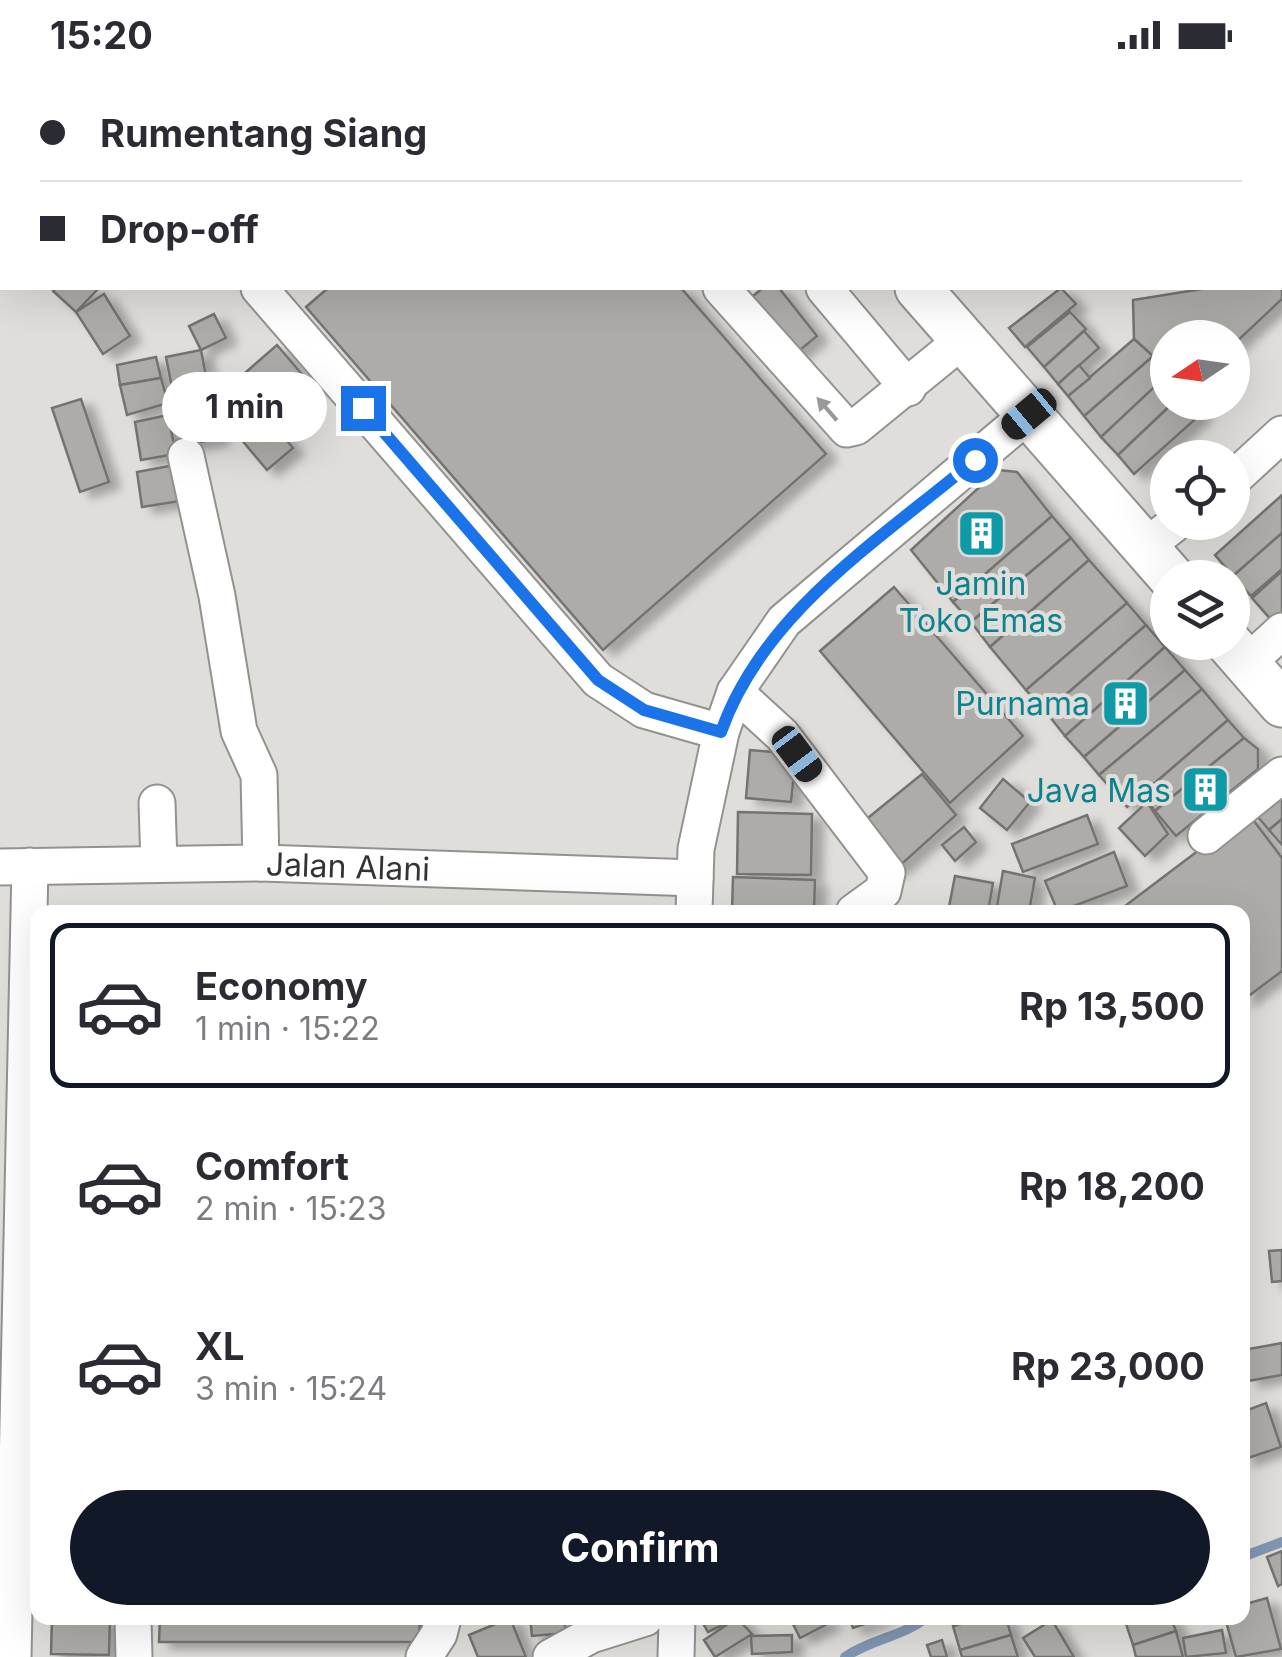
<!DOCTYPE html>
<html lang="en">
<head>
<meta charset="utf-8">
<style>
  :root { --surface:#fff; --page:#f2f2f3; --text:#2b2b33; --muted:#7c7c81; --line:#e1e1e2; --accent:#111827 }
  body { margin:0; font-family:Inter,sans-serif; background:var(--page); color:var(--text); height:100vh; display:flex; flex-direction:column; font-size:38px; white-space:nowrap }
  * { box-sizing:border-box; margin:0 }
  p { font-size:32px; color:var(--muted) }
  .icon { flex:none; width:55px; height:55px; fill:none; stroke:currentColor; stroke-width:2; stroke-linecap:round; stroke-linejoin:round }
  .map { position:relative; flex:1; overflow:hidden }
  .side { position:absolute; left:30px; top:835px; width:1220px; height:720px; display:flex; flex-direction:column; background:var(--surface); border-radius:20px; box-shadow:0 10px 40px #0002 }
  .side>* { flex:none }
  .guide { position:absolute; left:0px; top:0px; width:1282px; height:220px; box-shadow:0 10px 40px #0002; display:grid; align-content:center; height:220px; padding:0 40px; background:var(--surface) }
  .needle { width:65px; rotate:257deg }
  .fabs { position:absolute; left:1150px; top:250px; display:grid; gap:20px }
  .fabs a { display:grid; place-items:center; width:100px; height:100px; border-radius:50%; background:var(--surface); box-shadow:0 10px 40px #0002; font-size:50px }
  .end { position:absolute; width:45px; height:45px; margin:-22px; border:12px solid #1a73e8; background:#fff; box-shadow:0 0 0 5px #fff }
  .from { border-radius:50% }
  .bubble { position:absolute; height:70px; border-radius:35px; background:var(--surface); box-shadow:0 10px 40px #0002; font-size:32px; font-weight:700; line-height:70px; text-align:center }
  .car { position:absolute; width:30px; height:60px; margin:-30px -15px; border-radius:12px; box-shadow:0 0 8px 2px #0007; background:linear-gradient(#222 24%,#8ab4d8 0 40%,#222 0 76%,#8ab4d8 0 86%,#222 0) }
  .guide b { display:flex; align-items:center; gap:35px; height:95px; font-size:38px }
  .guide b+b { border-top:2px solid var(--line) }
  .guide i { width:25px; height:25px; background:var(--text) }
  ul { padding:18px 0 0; list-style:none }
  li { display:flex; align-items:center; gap:30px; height:165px; margin:0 20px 15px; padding:0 20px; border:5px solid transparent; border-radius:20px }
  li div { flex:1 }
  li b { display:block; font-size:38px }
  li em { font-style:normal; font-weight:700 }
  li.active { border-color:var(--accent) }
  li>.icon { width:90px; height:90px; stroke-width:1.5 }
  .cta { display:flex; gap:20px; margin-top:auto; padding:20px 40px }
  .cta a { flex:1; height:115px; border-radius:60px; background:var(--accent); color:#fff; font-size:40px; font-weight:700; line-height:115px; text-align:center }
  .status { display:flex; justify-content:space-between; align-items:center; height:70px; padding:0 50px; background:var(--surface); direction:ltr }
  .status svg { height:28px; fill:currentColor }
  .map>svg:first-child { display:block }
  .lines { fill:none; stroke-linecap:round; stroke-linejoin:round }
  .stream { stroke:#8197b2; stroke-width:10 }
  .building { fill:#adaca8; stroke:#757370; stroke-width:2.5; filter:url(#shadow) }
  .minor-casing { stroke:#94928f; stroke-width:39 }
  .major-casing { stroke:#94928f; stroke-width:49 }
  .minor { stroke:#fff; stroke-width:35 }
  .major { stroke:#fff; stroke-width:45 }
  .oneway { fill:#9a9998 }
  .route { stroke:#1a73e8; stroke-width:12 }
  .labels { text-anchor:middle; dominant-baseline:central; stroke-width:8; stroke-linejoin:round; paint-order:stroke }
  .culture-label { font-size:32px; fill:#0d838f; stroke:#e0dedb; text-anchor:end }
  .street-label { font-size:32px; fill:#343332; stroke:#e0dedb }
</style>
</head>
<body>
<div class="status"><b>15:20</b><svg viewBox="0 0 49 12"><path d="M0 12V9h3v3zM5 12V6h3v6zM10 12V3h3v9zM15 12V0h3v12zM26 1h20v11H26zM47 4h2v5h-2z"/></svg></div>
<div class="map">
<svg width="1282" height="1587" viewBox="0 0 1282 1587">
  <defs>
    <filter id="shadow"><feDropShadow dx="11" dy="6" stdDeviation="5" flood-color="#0004"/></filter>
  </defs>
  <rect width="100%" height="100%" fill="#e0dedb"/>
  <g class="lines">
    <g class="stream">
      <path d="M 1242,1487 L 1282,1472"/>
      <path d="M 845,1587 C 871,1569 901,1567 926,1548"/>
    </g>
  </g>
  <g class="building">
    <path d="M 43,0 L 102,0 L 103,2 L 27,2 Z"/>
    <path d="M 487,0 L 615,0 L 618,2 L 484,2 Z"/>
    <path d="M 834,0 L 905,0 L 831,2 Z"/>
    <path d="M 943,0 L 1024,0 L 1020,2 Z"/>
    <path d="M 1282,207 L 1282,229 L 1232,276 L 1232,268 L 1168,268 L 1168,305 L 1101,367 L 1084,346 L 1153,286 L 1134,269 L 1133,230 L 1208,218 L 1280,218 Z"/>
    <path d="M 56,218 L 94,218 L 97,220 L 76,242 L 53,221 Z"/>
    <path d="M 328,218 L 681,218 L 826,384 L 603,580 L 306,237 Z"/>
    <path d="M 763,218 L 779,218 L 817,266 L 789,289 L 744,233 Z"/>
    <path d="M 1061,218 L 1076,234 L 1025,277 L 1009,258 Z"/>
    <path d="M 104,224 L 130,266 L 103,284 L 76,242 Z"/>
    <path d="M 1070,242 L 1086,259 L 1044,297 L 1027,277 Z"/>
    <path d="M 214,244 L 226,268 L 201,280 L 189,256 Z"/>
    <path d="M 1084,261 L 1099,278 L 1058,314 L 1044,297 Z"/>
    <path d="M 1134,269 L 1153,286 L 1084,346 L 1068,326 Z"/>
    <path d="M 277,275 L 312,316 L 279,344 L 245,303 Z"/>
    <path d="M 201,280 L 218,369 L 183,375 L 166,287 Z"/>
    <path d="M 156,287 L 161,308 L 120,315 L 117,295 Z"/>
    <path d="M 1079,295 L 1090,308 L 1068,326 L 1058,314 Z"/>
    <path d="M 1167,305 L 1168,332 L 1174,332 L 1118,385 L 1101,367 Z"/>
    <path d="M 161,308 L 168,333 L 127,345 L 120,315 Z"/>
    <path d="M 81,329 L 109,412 L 80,422 L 52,338 Z"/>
    <path d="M 1174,332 L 1192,332 L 1201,344 L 1134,404 L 1118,385 Z"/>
    <path d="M 168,345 L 176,384 L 141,390 L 135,352 Z"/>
    <path d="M 266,346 L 293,378 L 267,400 L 240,368 Z"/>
    <path d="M 175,395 L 180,431 L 142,437 L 137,402 Z"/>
    <path d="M 998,400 L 1017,402 L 1052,446 L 953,532 L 911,480 Z"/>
    <path d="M 1282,425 L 1282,463 L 1233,506 L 1215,485 Z"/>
    <path d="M 1052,446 L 1071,468 L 971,552 L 953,532 Z"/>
    <path d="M 1282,463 L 1282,499 L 1251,526 L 1233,506 Z"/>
    <path d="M 1071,468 L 1089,490 L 990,577 L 971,552 Z"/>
    <path d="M 1089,490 L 1127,533 L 1026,620 L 990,577 Z"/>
    <path d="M 1282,501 L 1282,544 L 1273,552 L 1252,528 Z"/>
    <path d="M 894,517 L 1023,666 L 950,733 L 820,581 Z"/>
    <path d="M 1127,533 L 1146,555 L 1046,642 L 1026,620 Z"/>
    <path d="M 1146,555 L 1165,577 L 1065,666 L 1046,642 Z"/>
    <path d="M 1165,577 L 1185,600 L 1084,687 L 1065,666 Z"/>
    <path d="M 1185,600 L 1202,619 L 1099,705 L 1084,687 Z"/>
    <path d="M 1202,619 L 1228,650 L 1127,737 L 1099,705 Z"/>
    <path d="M 1228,650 L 1244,668 L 1155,741 L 1142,724 Z"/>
    <path d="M 1244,668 L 1258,679 L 1258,699 L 1176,766 L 1155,741 Z"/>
    <path d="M 750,680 L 796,684 L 791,732 L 746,728 Z"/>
    <path d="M 922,704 L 956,745 L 894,801 L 858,756 Z"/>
    <path d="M 1003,709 L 1030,732 L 1007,760 L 980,738 Z"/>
    <path d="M 1282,718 L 1282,749 L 1269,760 L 1252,740 Z"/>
    <path d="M 1147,732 L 1168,764 L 1145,786 L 1119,758 Z"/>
    <path d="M 738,742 L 812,744 L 811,805 L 737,804 Z"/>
    <path d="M 1248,743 L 1282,788 L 1282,901 L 1242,931 L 1242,842 L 1117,842 Z"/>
    <path d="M 1087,745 L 1098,774 L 1023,802 L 1012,774 Z"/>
    <path d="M 1282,749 L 1282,775 L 1269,760 Z"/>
    <path d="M 964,757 L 976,772 L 955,791 L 942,775 Z"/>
    <path d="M 1114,782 L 1127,816 L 1058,842 L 1045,811 Z"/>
    <path d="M 1003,801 L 1035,808 L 1029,842 L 996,842 Z"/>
    <path d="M 955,806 L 993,813 L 988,842 L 948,842 Z"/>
    <path d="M 733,807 L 815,810 L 814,842 L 732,842 Z"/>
    <path d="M 1282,1180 L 1282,1211 L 1272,1212 L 1269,1181 Z"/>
    <path d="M 1282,1273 L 1282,1305 L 1248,1311 L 1243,1280 Z"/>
    <path d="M 1266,1333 L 1281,1377 L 1242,1390 L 1242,1342 Z"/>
    <path d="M 1282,1481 L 1282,1514 L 1278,1516 L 1267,1487 Z"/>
    <path d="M 1267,1528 L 1281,1579 L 1236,1587 L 1225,1548 L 1242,1548 L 1242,1535 Z"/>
    <path d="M 52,1548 L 110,1548 L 109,1585 L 51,1584 Z"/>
    <path d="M 160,1548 L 420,1548 L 419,1572 L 159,1572 Z"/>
    <path d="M 510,1548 L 526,1587 L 478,1587 L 469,1565 Z"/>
    <path d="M 530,1548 L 564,1548 L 566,1563 L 532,1566 Z"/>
    <path d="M 700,1548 L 737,1548 L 708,1562 Z"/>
    <path d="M 737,1548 L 752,1564 L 715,1587 L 704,1570 Z"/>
    <path d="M 790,1548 L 825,1548 L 829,1553 L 800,1568 Z"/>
    <path d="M 849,1548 L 884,1548 L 853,1558 Z"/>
    <path d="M 983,1548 L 1006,1548 L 1011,1565 L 960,1580 L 953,1556 Z"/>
    <path d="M 1124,1548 L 1171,1548 L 1176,1561 L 1133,1575 Z"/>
    <path d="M 1052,1550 L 1074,1587 L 1035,1587 L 1023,1568 Z"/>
    <path d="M 1222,1560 L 1226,1583 L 1186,1587 L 1183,1568 Z"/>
    <path d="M 1176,1561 L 1183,1587 L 1136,1587 L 1133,1575 Z"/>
    <path d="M 792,1565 L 792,1582 L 752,1584 L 751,1566 Z"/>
    <path d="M 1011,1565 L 1018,1587 L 962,1587 L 960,1580 Z"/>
    <path d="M 942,1570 L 947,1587 L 931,1587 L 927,1575 Z"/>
  </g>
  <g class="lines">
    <defs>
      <g id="minor">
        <path d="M 471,2 L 473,0"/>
        <path d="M 259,218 L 598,610 L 644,640 L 721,662"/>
        <path d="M 721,218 L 847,359 L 856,357 L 964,269"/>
        <path d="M 824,218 L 908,318"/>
        <path d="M 186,386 L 217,526 L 239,661 L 259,705 L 261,793"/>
        <path d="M 1232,410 L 1282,364"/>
        <path d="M 1145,477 L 1177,452"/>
        <path d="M 1246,594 L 1282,561"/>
        <path d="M 735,622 L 782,665 L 887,803 L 883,821 L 854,842"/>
        <path d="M 157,733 L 159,794"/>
        <path d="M 1206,766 L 1282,705"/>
        <path id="s1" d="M 0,797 L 261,793 L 695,808"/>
        <path d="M 694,842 L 696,779 L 721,662 L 735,622 L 784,551 L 1029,344"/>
        <path d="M 133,1548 L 134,1587"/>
        <path d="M 13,1587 L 30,796"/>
        <path d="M 424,1587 L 439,1564 L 443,1548"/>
        <path d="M 551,1587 L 591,1565 L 645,1548"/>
        <path d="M 676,1587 L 677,1548"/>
      </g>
      <g id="major">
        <path d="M 733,0 L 735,2"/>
        <path d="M 918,218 L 1172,508"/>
        <path d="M 1228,572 L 1282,634"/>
      </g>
    </defs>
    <use href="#minor" class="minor-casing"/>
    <use href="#major" class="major-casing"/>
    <use href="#minor" class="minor"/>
    <use href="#major" class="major"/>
  </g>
  <defs><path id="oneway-solid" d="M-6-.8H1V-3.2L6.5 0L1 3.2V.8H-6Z" transform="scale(2.5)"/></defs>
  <use class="oneway" href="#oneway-solid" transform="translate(827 339) rotate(-131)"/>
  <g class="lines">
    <path class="route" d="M 363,338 L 598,610 L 644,640 L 721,662 C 763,542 881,469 975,390"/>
  </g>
  <defs>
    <symbol id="building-square" viewBox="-11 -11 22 22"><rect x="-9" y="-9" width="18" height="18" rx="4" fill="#0f9aa8" stroke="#e0dedb"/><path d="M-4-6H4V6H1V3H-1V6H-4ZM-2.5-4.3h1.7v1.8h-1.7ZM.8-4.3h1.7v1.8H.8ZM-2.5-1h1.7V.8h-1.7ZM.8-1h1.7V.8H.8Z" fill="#fff"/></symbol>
  </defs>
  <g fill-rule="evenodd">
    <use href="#building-square" x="954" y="436" width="55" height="55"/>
    <use href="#building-square" x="1098" y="606" width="55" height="55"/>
    <use href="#building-square" x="1178" y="692" width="55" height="55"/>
  </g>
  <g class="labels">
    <g class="culture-label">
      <text x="981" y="513" text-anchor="middle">Jamin<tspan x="981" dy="37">Toko Emas</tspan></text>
      <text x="1090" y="633">Purnama</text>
      <text x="1171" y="720">Java Mas</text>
    </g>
    <g class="street-label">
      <text stroke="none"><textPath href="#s1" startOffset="348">Jalan Alani</textPath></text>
    </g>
  </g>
</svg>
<div class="fabs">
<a><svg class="needle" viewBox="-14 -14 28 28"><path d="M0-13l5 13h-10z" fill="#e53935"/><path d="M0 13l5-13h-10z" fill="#7c7c81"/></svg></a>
<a><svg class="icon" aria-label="locate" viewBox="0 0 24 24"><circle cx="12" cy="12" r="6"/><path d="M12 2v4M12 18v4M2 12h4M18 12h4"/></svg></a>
<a><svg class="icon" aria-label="layers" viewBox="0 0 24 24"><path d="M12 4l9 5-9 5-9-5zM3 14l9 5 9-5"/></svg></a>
</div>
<i class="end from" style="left:975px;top:390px"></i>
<i class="end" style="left:363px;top:338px"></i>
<div class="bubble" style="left:162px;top:302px;width:165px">1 min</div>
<i class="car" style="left:1029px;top:344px;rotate:230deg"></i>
<i class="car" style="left:797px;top:684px;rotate:143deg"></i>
<div class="guide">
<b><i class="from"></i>Rumentang Siang</b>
<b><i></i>Drop-off</b>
</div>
<section class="side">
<ul>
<li class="active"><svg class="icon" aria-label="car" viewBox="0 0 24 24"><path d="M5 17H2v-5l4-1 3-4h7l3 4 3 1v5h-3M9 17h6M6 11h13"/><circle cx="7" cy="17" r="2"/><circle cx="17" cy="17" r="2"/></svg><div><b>Economy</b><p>1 min · 15:22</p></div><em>Rp 13,500</em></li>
<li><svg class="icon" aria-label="car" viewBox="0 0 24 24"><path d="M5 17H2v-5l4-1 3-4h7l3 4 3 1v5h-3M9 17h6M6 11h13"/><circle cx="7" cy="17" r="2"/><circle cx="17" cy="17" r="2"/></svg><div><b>Comfort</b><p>2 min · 15:23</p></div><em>Rp 18,200</em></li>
<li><svg class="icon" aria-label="car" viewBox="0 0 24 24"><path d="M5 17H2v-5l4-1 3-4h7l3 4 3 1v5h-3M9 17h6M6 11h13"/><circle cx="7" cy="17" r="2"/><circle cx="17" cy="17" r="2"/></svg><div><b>XL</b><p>3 min · 15:24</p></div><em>Rp 23,000</em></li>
</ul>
<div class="cta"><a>Confirm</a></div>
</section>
</div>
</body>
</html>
